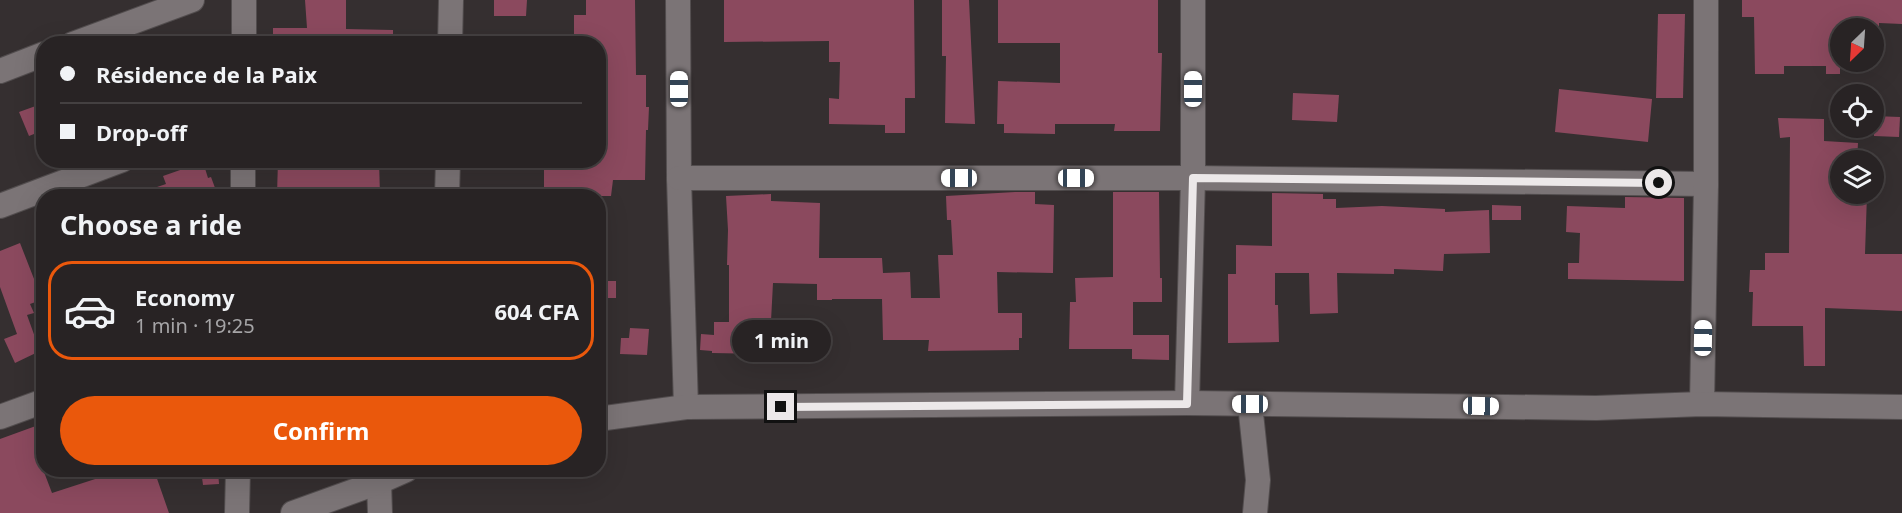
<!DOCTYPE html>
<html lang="en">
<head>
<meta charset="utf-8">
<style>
  :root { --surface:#282324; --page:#302b2c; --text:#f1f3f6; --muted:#a5a4a6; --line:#444041; --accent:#ea580c }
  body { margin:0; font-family:"Noto Sans",sans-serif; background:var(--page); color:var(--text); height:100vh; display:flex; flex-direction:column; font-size:22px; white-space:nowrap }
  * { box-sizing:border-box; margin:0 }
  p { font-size:20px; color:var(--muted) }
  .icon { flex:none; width:33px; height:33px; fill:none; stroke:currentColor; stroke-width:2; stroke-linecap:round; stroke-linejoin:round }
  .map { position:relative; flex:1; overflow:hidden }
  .drawer { position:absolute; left:36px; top:189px; width:570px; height:288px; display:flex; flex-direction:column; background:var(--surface); border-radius:24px; box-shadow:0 6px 24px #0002,0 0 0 2px var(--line) }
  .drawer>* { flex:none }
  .top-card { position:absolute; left:36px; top:36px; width:570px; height:132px; border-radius:24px; box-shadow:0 6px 24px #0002,0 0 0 2px var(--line); display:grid; align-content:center; height:132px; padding:0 24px; background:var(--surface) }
  .needle { width:39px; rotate:205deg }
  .fabs { position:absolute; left:1830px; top:18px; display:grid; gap:12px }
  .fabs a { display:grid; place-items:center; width:54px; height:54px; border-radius:50%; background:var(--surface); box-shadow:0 6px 24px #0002,0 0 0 2px var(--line); font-size:30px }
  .end { position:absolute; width:27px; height:27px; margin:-14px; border:8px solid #ece8e9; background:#111; box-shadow:0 0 0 3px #111 }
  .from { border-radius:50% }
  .bubble { position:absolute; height:42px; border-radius:21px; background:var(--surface); box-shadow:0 6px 24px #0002,0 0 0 2px var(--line); font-size:20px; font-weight:700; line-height:42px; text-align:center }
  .car { position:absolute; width:18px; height:36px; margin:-18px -9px; border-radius:8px; box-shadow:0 0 4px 2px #0007; background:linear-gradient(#fff 24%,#345 0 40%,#fff 0 76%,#345 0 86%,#fff 0) }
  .top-card b { display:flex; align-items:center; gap:21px; height:57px; font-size:22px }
  .top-card b+b { border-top:2px solid var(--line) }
  .top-card i { width:15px; height:15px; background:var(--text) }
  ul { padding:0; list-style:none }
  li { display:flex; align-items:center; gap:18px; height:99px; margin:0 12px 9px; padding:0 12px; border:3px solid transparent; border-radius:24px }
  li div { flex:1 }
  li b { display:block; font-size:22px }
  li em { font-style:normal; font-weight:700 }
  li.active { border-color:var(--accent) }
  li>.icon { width:54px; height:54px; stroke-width:1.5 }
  h2 { padding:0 24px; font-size:27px; line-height:72px }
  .action { display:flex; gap:12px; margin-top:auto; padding:12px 24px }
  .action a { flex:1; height:69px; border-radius:36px; background:var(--accent); color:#fff; font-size:24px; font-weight:700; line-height:69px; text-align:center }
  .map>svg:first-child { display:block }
  .building { fill:#8b495e }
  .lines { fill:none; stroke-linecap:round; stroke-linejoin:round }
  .minor-casing { stroke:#524d4e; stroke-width:26 }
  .minor { stroke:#7b7476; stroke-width:24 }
  .route { stroke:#ece8e9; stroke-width:8 }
</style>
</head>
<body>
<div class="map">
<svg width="1902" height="513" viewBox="0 0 1902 513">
  <rect width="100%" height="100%" fill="#352f30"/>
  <g class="building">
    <path d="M 305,0 L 346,0 L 346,29 L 393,30 L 393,44 L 273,44 L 273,28 L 307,28 Z"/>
    <path d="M 494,0 L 527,0 L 526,16 L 494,16 Z"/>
    <path d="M 586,0 L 635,0 L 636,75 L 646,75 L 646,107 L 649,107 L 648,130 L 646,130 L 645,180 L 613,180 L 611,196 L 544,196 L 544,160 L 599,160 L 599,134 L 602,134 L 603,97 L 600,96 L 600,74 L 603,74 L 602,44 L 574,44 L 574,15 L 586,15 Z"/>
    <path d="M 724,0 L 914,0 L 915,98 L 905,98 L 905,133 L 885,133 L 885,125 L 829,124 L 829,98 L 839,99 L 840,62 L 829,62 L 829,41 L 724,42 Z"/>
    <path d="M 942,0 L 969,0 L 975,124 L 945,123 L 946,56 L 942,56 Z"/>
    <path d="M 998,0 L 1158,0 L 1158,53 L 1162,53 L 1160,131 L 1114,131 L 1115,124 L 1055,124 L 1055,134 L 1004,133 L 1004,124 L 997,124 L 998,81 L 1060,83 L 1060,43 L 998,43 Z"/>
    <path d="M 1742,0 L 1902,0 L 1902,24 L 1879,23 L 1879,28 L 1840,28 L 1840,74 L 1826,74 L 1826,66 L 1784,66 L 1784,74 L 1755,74 L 1754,17 L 1742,17 Z"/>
    <path d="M 1658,14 L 1685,14 L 1683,98 L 1656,98 Z"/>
    <path d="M 1559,89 L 1652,99 L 1648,142 L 1555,132 Z"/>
    <path d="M 1293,93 L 1339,95 L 1337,122 L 1292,120 Z"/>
    <path d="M 44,103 L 44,130 L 29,136 L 19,112 Z"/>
    <path d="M 1874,116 L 1900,117 L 1899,137 L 1874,136 Z"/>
    <path d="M 1778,118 L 1824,119 L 1824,141 L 1858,143 L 1857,160 L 1840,160 L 1840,194 L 1867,194 L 1865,254 L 1902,254 L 1902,311 L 1825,308 L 1825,366 L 1804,366 L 1803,326 L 1752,326 L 1753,292 L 1749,292 L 1750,270 L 1765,270 L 1765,253 L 1789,253 L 1790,137 L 1780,138 Z"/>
    <path d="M 278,160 L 379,160 L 380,196 L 277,195 Z"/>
    <path d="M 203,162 L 208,178 L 211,177 L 218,196 L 137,196 L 136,194 L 166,184 L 163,176 Z"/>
    <path d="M 1015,192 L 1035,192 L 1035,204 L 1054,205 L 1053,273 L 997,272 L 998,313 L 1022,313 L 1022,338 L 1019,338 L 1019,350 L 928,351 L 929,340 L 883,340 L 882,299 L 832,299 L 832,300 L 817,300 L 817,284 L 773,283 L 771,321 L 768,321 L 768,354 L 712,353 L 712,351 L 700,350 L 701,334 L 714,335 L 714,322 L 729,322 L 729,265 L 727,265 L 728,230 L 726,196 L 771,194 L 771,201 L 820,203 L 819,258 L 882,258 L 883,273 L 910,272 L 911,298 L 940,298 L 938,255 L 953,255 L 951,220 L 947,220 L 946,196 Z"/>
    <path d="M 1113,192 L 1159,192 L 1160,278 L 1162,278 L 1162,302 L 1133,302 L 1133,335 L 1169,335 L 1169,360 L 1132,359 L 1132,349 L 1069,349 L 1070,302 L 1076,302 L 1075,278 L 1113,277 Z"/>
    <path d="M 1272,193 L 1323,194 L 1323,199 L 1336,199 L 1336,208 L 1382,206 L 1445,209 L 1445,212 L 1489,210 L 1490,253 L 1444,254 L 1443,271 L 1394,269 L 1394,274 L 1337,273 L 1338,313 L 1310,314 L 1309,273 L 1275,273 L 1275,305 L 1278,305 L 1279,342 L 1228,343 L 1228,274 L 1236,274 L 1236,245 L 1272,246 Z"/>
    <path d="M 1625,197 L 1684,198 L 1684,281 L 1568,279 L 1568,263 L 1579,263 L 1580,233 L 1566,232 L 1567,206 L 1625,208 Z"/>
    <path d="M 1492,205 L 1521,206 L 1521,220 L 1492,220 Z"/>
    <path d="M 20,243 L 36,284 L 44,281 L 44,299 L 30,304 L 34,313 L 27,315 L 40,351 L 15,363 L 4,339 L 17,334 L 0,287 L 0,251 Z"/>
    <rect x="598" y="281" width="18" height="17"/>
    <path d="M 630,328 L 649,329 L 647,355 L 620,354 L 621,338 L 629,338 Z"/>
    <path d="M 44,423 L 44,472 L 52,493 L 123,470 L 154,470 L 169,513 L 0,513 L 0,439 Z"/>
    <path d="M 201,470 L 218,470 L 219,484 L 203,485 Z"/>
  </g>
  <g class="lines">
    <defs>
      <g id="minor">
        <path d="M 678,0 L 679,178 L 686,407"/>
        <path d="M 73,44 L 192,0"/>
        <path d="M 244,44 L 244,0"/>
        <path d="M 450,44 L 451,0"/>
        <path d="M 0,71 L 44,54"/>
        <path d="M 679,178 L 1193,178 L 1706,184"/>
        <path d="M 243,196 L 243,160"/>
        <path d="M 447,196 L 448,160"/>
        <path d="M 0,206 L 122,160"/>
        <path d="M 1187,403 L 1193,178 L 1193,0"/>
        <path d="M 1250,404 L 1258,480 L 1255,513"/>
        <path d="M 1702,404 L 1706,184 L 1706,0"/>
        <path d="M 0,417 L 44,401"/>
        <path d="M 598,419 L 686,407 L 1187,403 L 1596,408 L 1702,404 L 1902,407"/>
        <path d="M 379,482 L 380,513"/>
        <path d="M 237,513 L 238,470"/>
        <path d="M 293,513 L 379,482 L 406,470"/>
      </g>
    </defs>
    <use href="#minor" class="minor-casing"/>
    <use href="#minor" class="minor"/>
  </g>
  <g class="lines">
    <path class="route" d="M 781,407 L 1187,404 L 1193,178 L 1659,183"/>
  </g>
</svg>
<div class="fabs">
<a><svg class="needle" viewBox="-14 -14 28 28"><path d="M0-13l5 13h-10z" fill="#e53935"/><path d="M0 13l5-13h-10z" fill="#a5a4a6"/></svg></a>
<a><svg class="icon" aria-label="locate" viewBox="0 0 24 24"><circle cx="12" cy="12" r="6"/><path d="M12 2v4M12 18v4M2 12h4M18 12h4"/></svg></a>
<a><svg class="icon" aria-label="layers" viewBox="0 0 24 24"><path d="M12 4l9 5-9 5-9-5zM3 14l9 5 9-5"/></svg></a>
</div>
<i class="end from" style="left:1659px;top:183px"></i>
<i class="end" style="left:781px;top:407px"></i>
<div class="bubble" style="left:732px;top:320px;width:99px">1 min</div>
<i class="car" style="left:679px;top:89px;rotate:0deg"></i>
<i class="car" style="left:1193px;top:89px;rotate:0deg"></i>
<i class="car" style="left:959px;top:178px;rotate:270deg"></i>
<i class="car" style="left:1076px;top:178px;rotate:90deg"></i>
<i class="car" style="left:1703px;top:338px;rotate:1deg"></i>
<i class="car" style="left:1250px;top:404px;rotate:270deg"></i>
<i class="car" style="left:1481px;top:406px;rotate:91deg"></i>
<div class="top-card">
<b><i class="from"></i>Résidence de la Paix</b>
<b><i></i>Drop-off</b>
</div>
<section class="drawer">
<h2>Choose a ride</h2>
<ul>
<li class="active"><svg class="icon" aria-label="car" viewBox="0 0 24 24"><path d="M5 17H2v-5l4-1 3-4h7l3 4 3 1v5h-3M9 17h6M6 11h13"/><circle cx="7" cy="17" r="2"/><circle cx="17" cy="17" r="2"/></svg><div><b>Economy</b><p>1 min · 19:25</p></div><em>604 CFA</em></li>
</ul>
<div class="action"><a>Confirm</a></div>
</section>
</div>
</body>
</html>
